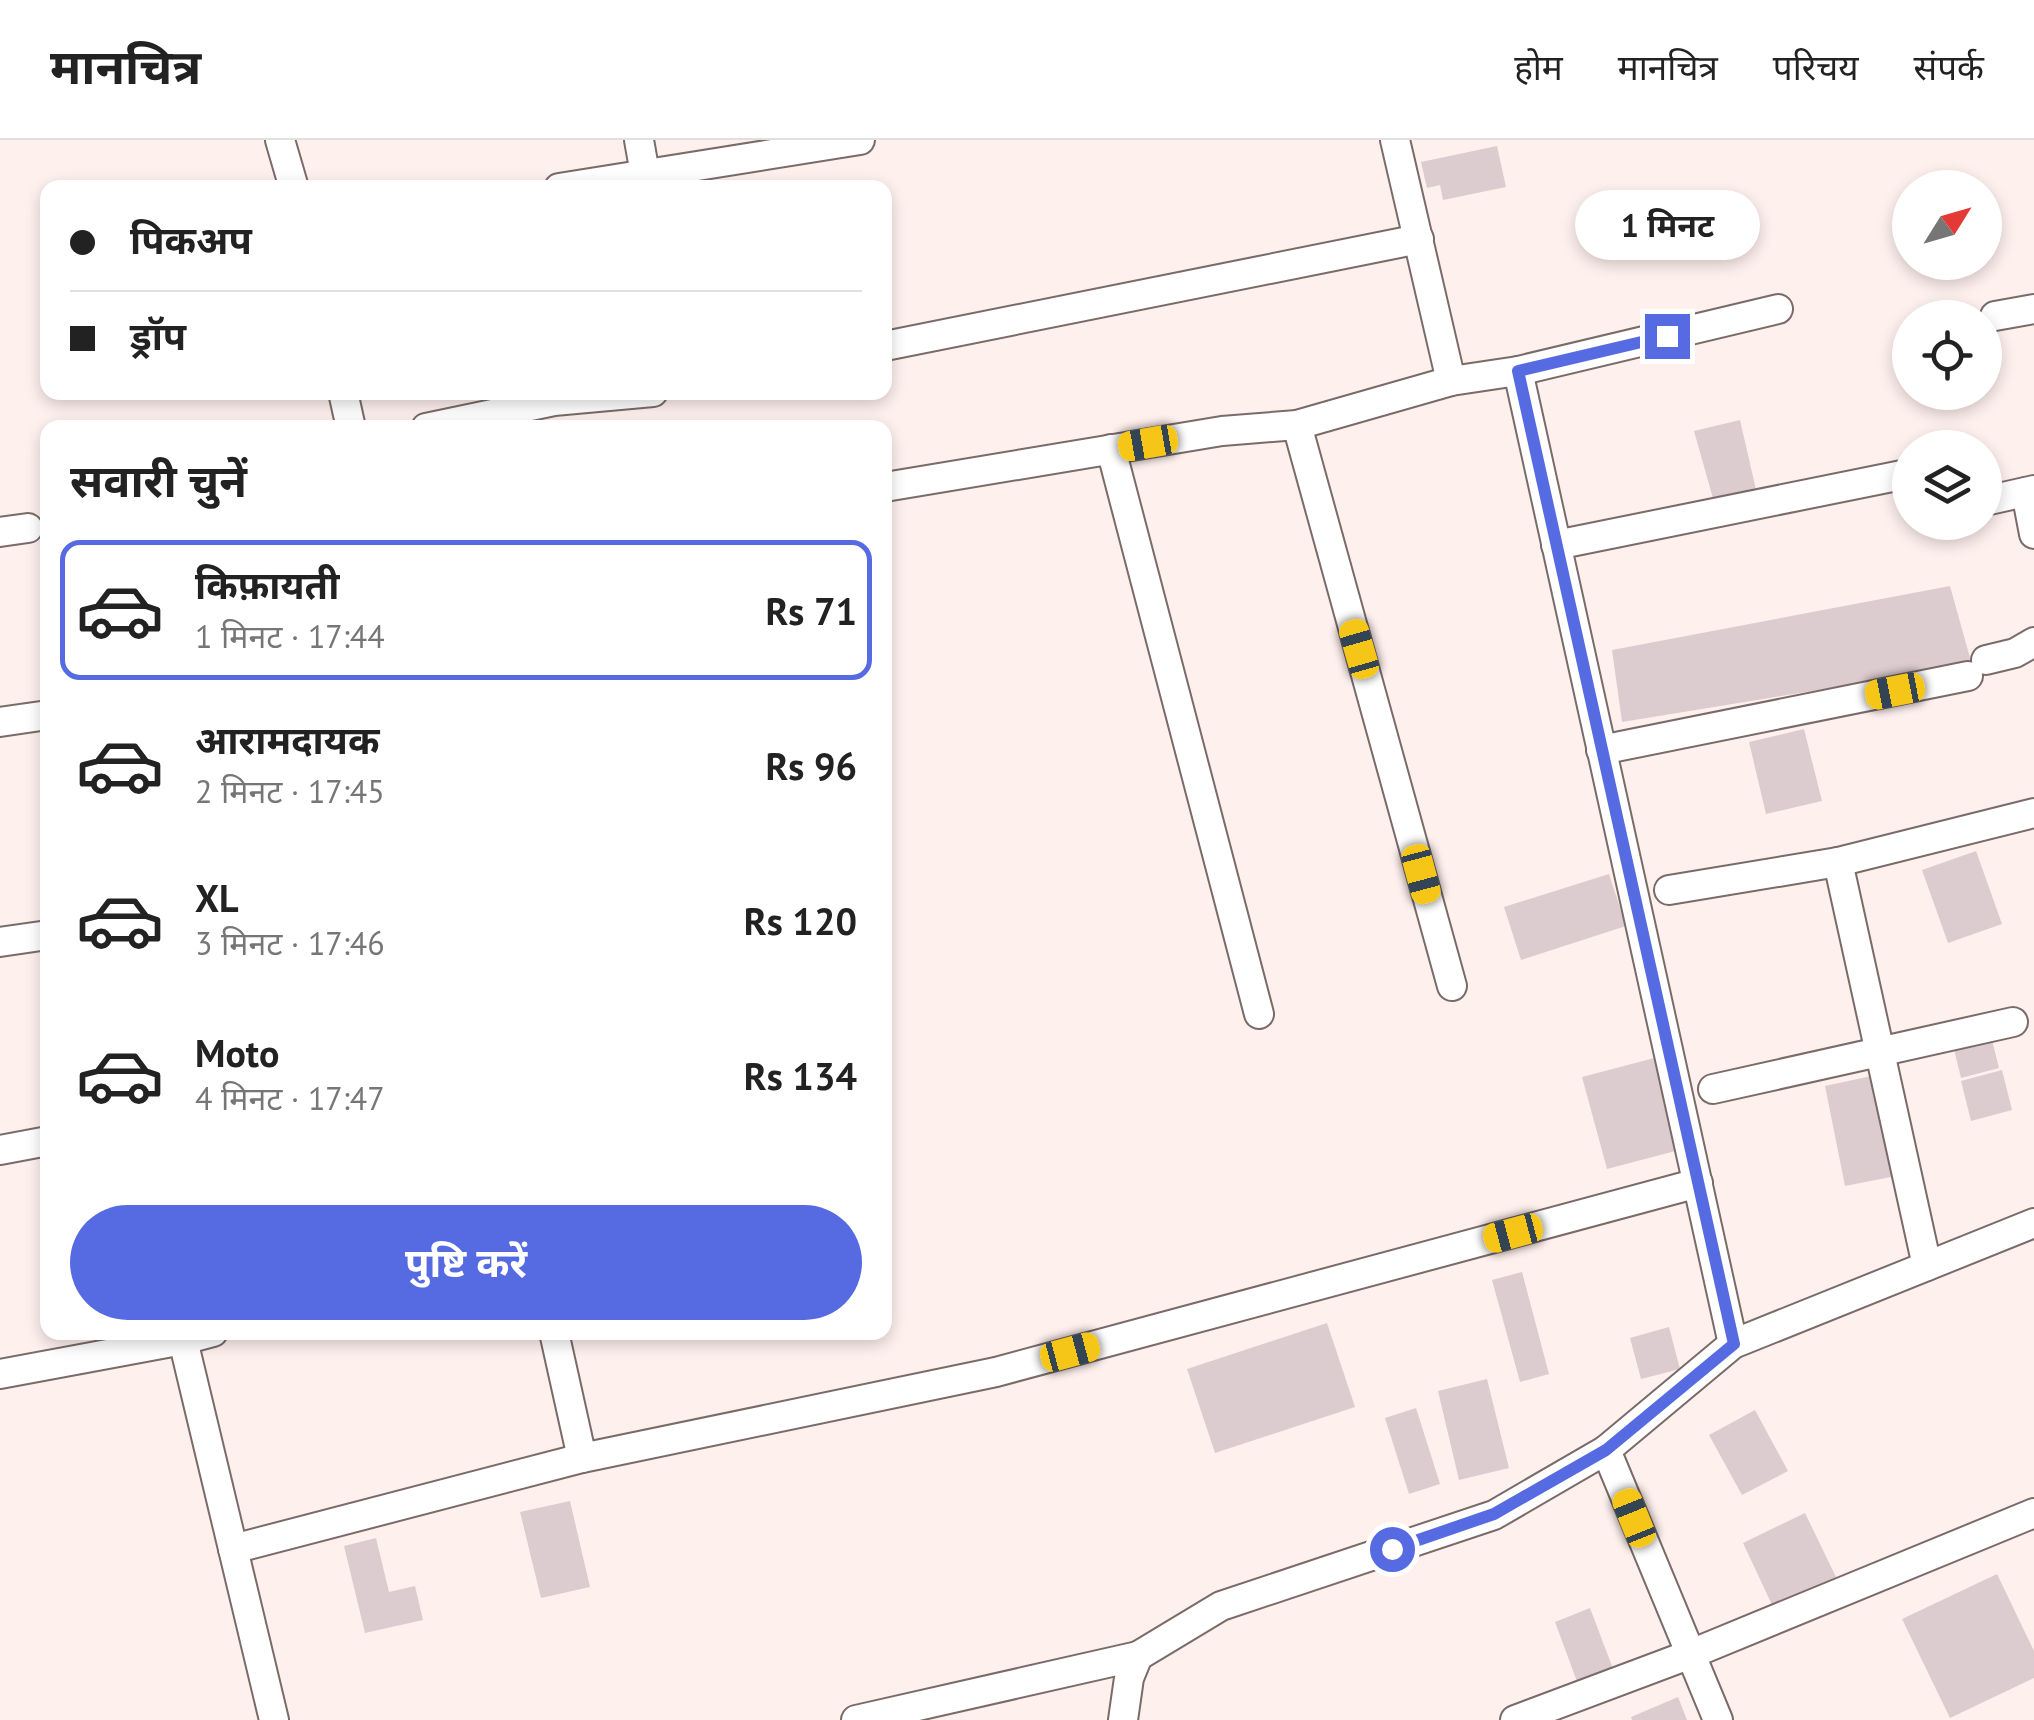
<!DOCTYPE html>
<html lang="hi">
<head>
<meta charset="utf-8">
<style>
  :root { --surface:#fff; --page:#f2f2f2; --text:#222; --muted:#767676; --line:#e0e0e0; --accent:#566be1 }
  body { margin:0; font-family:"PT Sans","Noto Sans Devanagari",sans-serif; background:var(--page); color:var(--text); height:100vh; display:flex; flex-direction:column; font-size:38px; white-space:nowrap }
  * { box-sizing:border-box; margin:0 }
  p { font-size:32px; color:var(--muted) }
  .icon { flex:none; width:55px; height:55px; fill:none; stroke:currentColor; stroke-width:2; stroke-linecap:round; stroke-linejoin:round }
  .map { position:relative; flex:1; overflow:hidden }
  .panel { position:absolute; left:40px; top:280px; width:852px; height:920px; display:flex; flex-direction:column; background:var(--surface); border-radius:20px; box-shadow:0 5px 15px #0003 }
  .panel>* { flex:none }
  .banner { position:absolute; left:40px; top:40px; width:852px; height:220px; border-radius:20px; box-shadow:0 5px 15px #0003; display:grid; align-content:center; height:220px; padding:0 30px; background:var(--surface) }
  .needle { width:65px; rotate:53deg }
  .controls { position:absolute; left:1892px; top:30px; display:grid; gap:20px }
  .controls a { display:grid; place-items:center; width:110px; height:110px; border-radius:50%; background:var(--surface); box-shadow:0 5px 15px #0003; font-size:50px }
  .end { position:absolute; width:45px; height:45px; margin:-22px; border:12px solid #566be1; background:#fff; box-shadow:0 0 0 5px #fff }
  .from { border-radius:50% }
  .bubble { position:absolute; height:70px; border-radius:35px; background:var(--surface); box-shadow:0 5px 15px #0003; font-size:32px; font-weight:700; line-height:70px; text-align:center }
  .car { position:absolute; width:30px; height:60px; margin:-30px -15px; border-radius:12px; box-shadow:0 0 8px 2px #0007; background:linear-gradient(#f5c518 24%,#345 0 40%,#f5c518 0 76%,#345 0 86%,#f5c518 0) }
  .banner b { display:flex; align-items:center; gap:35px; height:95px; font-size:38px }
  .banner b+b { border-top:2px solid var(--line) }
  .banner i { width:25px; height:25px; background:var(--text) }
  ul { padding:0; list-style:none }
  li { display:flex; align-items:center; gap:30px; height:140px; margin:0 20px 15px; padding:0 10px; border:5px solid transparent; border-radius:20px }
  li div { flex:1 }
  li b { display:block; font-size:38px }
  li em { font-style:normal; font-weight:700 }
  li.selected { border-color:var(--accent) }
  li>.icon { width:90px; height:90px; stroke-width:1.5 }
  h2 { padding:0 30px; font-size:45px; line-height:120px }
  .button { display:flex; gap:20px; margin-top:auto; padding:20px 30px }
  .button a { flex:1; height:115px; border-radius:60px; background:var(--accent); color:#fff; font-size:40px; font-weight:700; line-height:115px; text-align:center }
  header { display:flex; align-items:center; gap:60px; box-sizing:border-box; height:140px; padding:0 50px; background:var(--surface); border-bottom:2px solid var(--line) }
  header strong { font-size:48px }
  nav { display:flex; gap:55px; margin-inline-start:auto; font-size:35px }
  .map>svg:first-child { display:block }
  .building { fill:#ddcccf }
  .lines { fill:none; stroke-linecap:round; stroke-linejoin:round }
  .street-casing { stroke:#7a6b69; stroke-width:32 }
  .street { stroke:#fff; stroke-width:28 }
  .route { stroke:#566be1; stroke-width:12 }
</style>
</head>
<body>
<header>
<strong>मानचित्र</strong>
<nav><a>होम</a><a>मानचित्र</a><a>परिचय</a><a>संपर्क</a></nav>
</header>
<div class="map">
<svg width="2034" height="1580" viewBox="0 0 2034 1580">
  <rect width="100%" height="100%" fill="#fef0ed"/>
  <g class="building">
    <path d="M 1497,6 L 1506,47 L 1443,60 L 1440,45 L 1427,48 L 1421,22 Z"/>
    <path d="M 1740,280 L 1757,354 L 1714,362 L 1694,291 Z"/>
    <path d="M 1950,446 L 1972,525 L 1622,582 L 1612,510 Z"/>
    <path d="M 1804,589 L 1822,661 L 1766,674 L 1749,602 Z"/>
    <path d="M 1976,711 L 2002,784 L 1948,803 L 1922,730 Z"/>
    <path d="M 1609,734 L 1626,786 L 1521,820 L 1504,767 Z"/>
    <path d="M 1990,892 L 1999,928 L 1961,938 L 1952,901 Z"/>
    <path d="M 1658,917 L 1683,1009 L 1607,1029 L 1582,937 Z"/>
    <path d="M 2002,930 L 2012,970 L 1971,981 L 1961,941 Z"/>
    <path d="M 1876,935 L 1896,1036 L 1845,1046 L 1825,946 Z"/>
    <path d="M 1522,1132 L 1549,1234 L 1520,1242 L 1492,1140 Z"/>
    <path d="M 1327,1183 L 1355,1267 L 1215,1313 L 1187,1229 Z"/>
    <path d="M 1669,1187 L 1680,1229 L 1641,1239 L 1630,1198 Z"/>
    <path d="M 1487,1239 L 1509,1328 L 1459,1340 L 1438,1251 Z"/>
    <path d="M 1416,1268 L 1440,1344 L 1409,1354 L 1385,1278 Z"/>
    <path d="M 1755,1270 L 1788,1331 L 1742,1355 L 1709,1295 Z"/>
    <path d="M 570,1361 L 590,1447 L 541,1458 L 520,1372 Z"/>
    <path d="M 1805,1373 L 1836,1437 L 1773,1467 L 1743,1403 Z"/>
    <path d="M 376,1398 L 389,1452 L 415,1446 L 423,1480 L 365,1493 L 344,1406 Z"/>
    <path d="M 1997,1434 L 2034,1511 L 2034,1538 L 1950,1578 L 1902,1479 Z"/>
    <path d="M 1590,1468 L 1615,1534 L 1579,1547 L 1555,1482 Z"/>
    <path d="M 1678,1557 L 1687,1580 L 1632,1580 L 1631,1577 Z"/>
  </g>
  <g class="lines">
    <defs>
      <g id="street">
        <path d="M 280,0 L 294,48"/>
        <path d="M 639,0 L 645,34"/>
        <path d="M 1395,0 L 1451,241"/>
        <path d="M 559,48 L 860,0"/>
        <path d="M 1995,176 L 2034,169"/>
        <path d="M 885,206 L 1419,99"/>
        <path d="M 1518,231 L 1778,169"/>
        <path d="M 343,252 L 351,288"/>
        <path d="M 1297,285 L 1452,846"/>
        <path d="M 426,288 L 554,261 L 653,252"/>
        <path d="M 1111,309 L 1259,874"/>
        <path d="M 885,347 L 1222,291 L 1297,285 L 1451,241 L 1518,231 L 1733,1204"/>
        <path d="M 2026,352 L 2034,394"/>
        <path d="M 1985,361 L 2034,350"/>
        <path d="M 0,392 L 28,388"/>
        <path d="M 1556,405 L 1902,335"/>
        <path d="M 1986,520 L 2015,513 L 2034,502"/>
        <path d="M 0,582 L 48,575"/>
        <path d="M 1601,610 L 1968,536"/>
        <path d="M 1838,722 L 1927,1126"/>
        <path d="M 1669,750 L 1838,722 L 2034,673"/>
        <path d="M 0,802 L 48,795"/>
        <path d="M 1713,949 L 2013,882"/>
        <path d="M 0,1010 L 48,1001"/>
        <path d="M 213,1192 L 183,1200 L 274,1580"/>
        <path d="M 554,1192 L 582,1318"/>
        <path d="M 0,1234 L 183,1200"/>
        <path d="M 1606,1310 L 1718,1580"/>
        <path d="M 233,1409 L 582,1318 L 996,1232 L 1698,1043"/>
        <path d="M 856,1580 L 1138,1516"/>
        <path d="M 1123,1580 L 1129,1538 L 1138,1516 L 1221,1466 L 1494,1375 L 1606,1310 L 1733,1204 L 2034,1083"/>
        <path d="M 1515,1580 L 1691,1514 L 2034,1373"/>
      </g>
    </defs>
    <use href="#street" class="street-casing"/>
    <use href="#street" class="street"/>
  </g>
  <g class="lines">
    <path class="route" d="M 1392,1409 L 1494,1374 L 1606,1310 L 1734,1204 L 1518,231 L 1667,196"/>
  </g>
</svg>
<div class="controls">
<a><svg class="needle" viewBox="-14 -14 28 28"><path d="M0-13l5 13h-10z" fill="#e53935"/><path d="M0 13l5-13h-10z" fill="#767676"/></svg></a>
<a><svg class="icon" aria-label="locate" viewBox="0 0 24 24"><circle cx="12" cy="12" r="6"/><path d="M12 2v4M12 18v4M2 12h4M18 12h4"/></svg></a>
<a><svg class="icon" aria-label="layers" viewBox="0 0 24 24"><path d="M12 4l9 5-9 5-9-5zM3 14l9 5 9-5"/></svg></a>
</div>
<i class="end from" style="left:1392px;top:1409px"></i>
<i class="end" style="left:1667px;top:196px"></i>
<div class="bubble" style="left:1575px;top:50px;width:185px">1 मिनट</div>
<i class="car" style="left:1148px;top:303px;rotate:260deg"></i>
<i class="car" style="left:1359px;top:509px;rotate:344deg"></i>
<i class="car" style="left:1895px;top:551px;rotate:259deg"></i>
<i class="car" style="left:1421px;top:734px;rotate:165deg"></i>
<i class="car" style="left:1513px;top:1093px;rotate:255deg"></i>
<i class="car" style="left:1070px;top:1212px;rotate:75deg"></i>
<i class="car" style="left:1634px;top:1378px;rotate:338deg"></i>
<div class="banner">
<b><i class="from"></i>पिकअप</b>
<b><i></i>ड्रॉप</b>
</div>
<section class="panel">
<h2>सवारी चुनें</h2>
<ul>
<li class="selected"><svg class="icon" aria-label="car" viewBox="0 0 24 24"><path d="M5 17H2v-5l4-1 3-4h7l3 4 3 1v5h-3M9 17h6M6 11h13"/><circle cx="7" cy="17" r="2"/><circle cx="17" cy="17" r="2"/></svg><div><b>किफ़ायती</b><p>1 मिनट · 17:44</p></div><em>Rs 71</em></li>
<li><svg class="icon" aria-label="car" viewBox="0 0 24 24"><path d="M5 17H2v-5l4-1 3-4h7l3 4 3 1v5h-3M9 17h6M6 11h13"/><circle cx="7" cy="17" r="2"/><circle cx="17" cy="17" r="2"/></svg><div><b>आरामदायक</b><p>2 मिनट · 17:45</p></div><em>Rs 96</em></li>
<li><svg class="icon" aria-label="car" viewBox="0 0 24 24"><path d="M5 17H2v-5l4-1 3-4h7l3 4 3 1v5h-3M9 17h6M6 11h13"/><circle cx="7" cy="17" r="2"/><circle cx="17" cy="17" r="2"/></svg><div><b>XL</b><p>3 मिनट · 17:46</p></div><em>Rs 120</em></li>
<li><svg class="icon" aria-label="car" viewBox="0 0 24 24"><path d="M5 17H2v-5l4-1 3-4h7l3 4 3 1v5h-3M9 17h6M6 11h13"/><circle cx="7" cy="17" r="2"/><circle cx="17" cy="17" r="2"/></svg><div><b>Moto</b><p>4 मिनट · 17:47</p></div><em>Rs 134</em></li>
</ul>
<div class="button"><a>पुष्टि करें</a></div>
</section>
</div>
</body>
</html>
